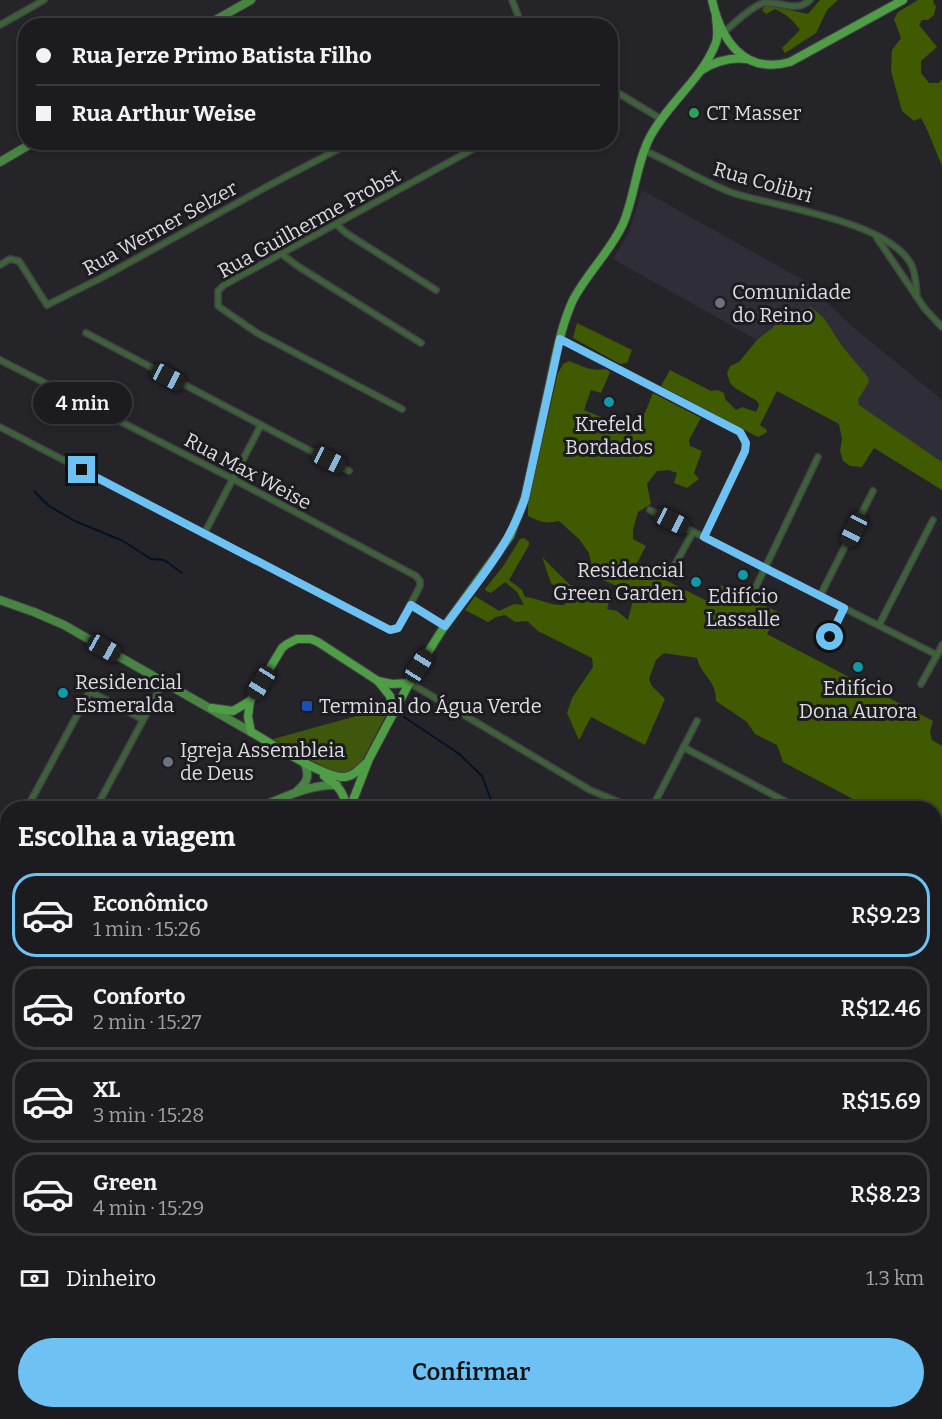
<!DOCTYPE html>
<html lang="pt">
<head>
<meta charset="utf-8">
<style>
  :root { --surface:#1c1b1f; --page:#29282c; --text:#f1f3f6; --muted:#a0a1a4; --line:#3a393d; --accent:#6dc2f3 }
  body { margin:0; font-family:Bitter,serif; background:var(--page); color:var(--text); height:100vh; display:flex; flex-direction:column; font-size:22px; white-space:nowrap }
  * { box-sizing:border-box; margin:0 }
  p { font-size:20px; color:var(--muted) }
  .icon { flex:none; width:33px; height:33px; fill:none; stroke:currentColor; stroke-width:2; stroke-linecap:round; stroke-linejoin:round }
  .map { position:relative; flex:1; overflow:hidden }
  .panel { position:absolute; left:0px; top:801px; width:942px; height:618px; display:flex; flex-direction:column; background:var(--surface); border-radius:24px 24px 0 0; box-shadow:0 3px 9px #0003,0 0 0 2px var(--line) }
  .panel>* { flex:none }
  .hud { position:absolute; left:18px; top:18px; width:600px; height:132px; border-radius:24px; box-shadow:0 3px 9px #0003,0 0 0 2px var(--line); display:grid; align-content:center; height:132px; padding:0 18px; background:var(--surface) }
  .end { position:absolute; width:27px; height:27px; margin:-14px; border:8px solid #6dc2f3; background:#111; box-shadow:0 0 0 3px #111 }
  .from { border-radius:50% }
  .bubble { position:absolute; height:42px; border-radius:21px; background:var(--surface); box-shadow:0 3px 9px #0003,0 0 0 2px var(--line); font-size:20px; font-weight:600; line-height:42px; text-align:center }
  .car { position:absolute; width:18px; height:36px; margin:-18px -9px; border-radius:8px; box-shadow:0 0 4px 2px #0007; background:linear-gradient(#222 24%,#8ab4d8 0 40%,#222 0 76%,#8ab4d8 0 86%,#222 0) }
  .hud b { display:flex; align-items:center; gap:21px; height:57px; font-size:22px }
  .hud b+b { border-top:2px solid var(--line) }
  .hud i { width:15px; height:15px; background:var(--text) }
  ul { padding:0; list-style:none }
  li { display:flex; align-items:center; gap:18px; height:84px; margin:0 12px 9px; padding:0 6px; border:3px solid var(--line); border-radius:24px }
  li div { flex:1 }
  li b { display:block; font-size:22px }
  li em { font-style:normal; font-weight:600 }
  li.on { border-color:var(--accent) }
  li>.icon { width:54px; height:54px; stroke-width:1.5 }
  h2 { padding:0 18px; font-size:27px; line-height:72px }
  .pay { display:flex; align-items:center; gap:15px; height:66px; padding:0 18px; font-size:22px }
  .pay p { margin-inline-start:auto }
  .primary-button { display:flex; gap:12px; margin-top:auto; padding:12px 18px }
  .primary-button a { flex:1; height:69px; border-radius:36px; background:var(--accent); color:#111; font-size:24px; font-weight:600; line-height:69px; text-align:center }
  .map>svg:first-child { display:block }
  .built { fill:#2f2d37 }
  .green { fill:#3e570c }
  .forest { fill:#3f5a00 }
  .lines { fill:none; stroke-linecap:round; stroke-linejoin:round }
  .stream { stroke:#021325; stroke-width:2 }
  .street-casing { stroke:#424146; stroke-width:8 }
  .secondary-casing { stroke:#424146; stroke-width:10 }
  .primary-casing { stroke:#424146; stroke-width:10 }
  .street { stroke:#3d6239; stroke-width:5 }
  .secondary { stroke:#488442; stroke-width:8 }
  .primary { stroke:#4f9e47; stroke-width:8 }
  .route { stroke:#6dc2f3; stroke-width:8 }
  .leisure-dot { fill:#2e9e5b; stroke:#1c1b20; stroke-width:2 }
  .worship-dot { fill:#6b7280; stroke:#1c1b20; stroke-width:2 }
  .culture-dot { fill:#0f9aa8; stroke:#1c1b20; stroke-width:2 }
  .transit-dot { fill:#1a4fb4; stroke:#1c1b20; stroke-width:2 }
  .labels { text-anchor:middle; dominant-baseline:central; stroke-width:6; stroke-linejoin:round; paint-order:stroke }
  .poi-label { font-size:20px; fill:#dddce0; stroke:#1c1b20; text-anchor:start }
  .street-label { font-size:20px; fill:#dddce0; stroke:#1c1b20 }
</style>
</head>
<body>
<div class="map">
<svg width="942" height="1419" viewBox="0 0 942 1419">
  <rect width="100%" height="100%" fill="#252429"/>
  <path class="built" d="M 642,190 L 805,281 L 847,322 L 942,400 L 942,462 L 859,405 L 858,400 L 869,382 L 868,378 L 842,346 L 824,318 L 785,313 L 771,329 L 757,340 L 613,259 L 629,232 Z"/>
  <path class="green" d="M 387,701 L 388,711 L 360,765 L 346,773 L 334,773 L 273,739 L 371,712 Z"/>
  <g class="forest">
    <path d="M 820,0 L 838,0 L 827,10 L 816,33 L 785,53 L 782,48 L 800,30 C 793,20 786,14 775,9 L 766,14 L 762,10 L 766,5 L 808,14 Z"/>
    <path d="M 918,0 L 934,0 L 933,2 L 936,7 L 934,15 L 928,20 L 922,20 L 919,25 L 937,47 L 921,61 L 921,73 L 929,83 L 939,83 L 942,79 L 942,165 C 934,149 930,133 921,118 L 914,121 L 902,111 L 891,71 L 892,50 L 901,38 L 894,19 L 898,12 Z"/>
    <path d="M 811,307 L 824,318 L 842,346 L 868,377 L 869,382 L 858,400 L 859,405 L 942,462 L 942,490 L 874,448 L 862,467 L 850,466 L 843,461 L 840,451 L 842,439 L 839,424 L 777,391 L 760,425 L 767,430 L 766,433 L 758,437 L 661,386 L 670,370 L 711,391 L 718,390 L 724,393 L 725,399 L 736,410 L 742,407 L 756,412 L 759,405 L 757,401 L 735,388 L 730,383 L 727,373 L 730,366 L 739,362 L 757,340 L 771,329 L 785,313 Z"/>
    <path d="M 577,323 L 632,350 L 627,363 L 620,364 L 573,338 Z"/>
    <path d="M 569,361 C 582,366 592,372 606,369 L 610,372 L 601,393 L 591,390 L 584,410 L 603,418 L 602,422 L 619,432 L 629,435 L 636,431 L 640,425 L 653,393 L 701,418 L 689,440 L 690,446 L 702,451 L 694,473 L 699,479 L 687,488 L 674,483 L 677,473 L 668,470 L 657,471 L 647,484 L 651,504 L 638,512 L 633,530 L 633,539 L 646,546 L 636,565 L 705,600 L 715,600 L 721,585 L 778,612 L 767,634 L 933,721 L 930,732 L 932,740 L 942,746 L 942,822 L 935,819 L 935,821 L 934,808 L 870,808 L 783,762 L 777,745 L 755,734 L 747,722 L 716,701 C 716,679 702,677 697,658 L 664,653 L 656,660 L 649,679 L 652,686 L 665,699 L 645,745 L 591,717 L 579,740 L 567,713 L 572,698 L 593,667 L 592,658 L 538,631 L 527,621 L 515,622 L 505,615 L 496,617 L 488,622 L 465,610 L 475,596 L 499,611 L 514,604 L 524,605 L 517,592 L 505,582 L 491,593 L 486,591 L 485,589 L 504,565 L 520,539 L 524,538 L 529,542 L 529,545 L 509,580 L 522,590 L 525,597 C 539,598 550,606 564,605 L 567,602 L 564,592 L 551,583 L 542,557 L 570,585 L 598,593 L 609,602 L 607,609 L 617,611 L 628,620 L 632,604 L 626,590 L 594,576 L 589,553 L 579,539 L 559,521 C 546,524 540,522 528,516 L 528,503 L 558,373 L 563,364 Z"/>
    <path d="M 934,879 L 938,882 C 936,900 939,916 939,933 L 935,935 Z"/>
  </g>
  <g class="lines">
    <g class="stream">
      <path d="M 34,491 L 49,506 L 75,521 L 123,541 L 151,559 L 164,560 L 182,573"/>
      <path d="M 404,717 L 458,753 L 482,776 L 494,808"/>
    </g>
    <defs>
      <g id="street">
        <path d="M 512,0 L 522,26"/>
        <path d="M 0,25 L 44,0"/>
        <path d="M 724,32 C 735,23 749,8 763,3 C 780,0 795,14 810,0"/>
        <path d="M 610,88 L 661,119"/>
        <path d="M 645,151 C 676,164 704,183 736,194 C 779,207 891,222 912,266 C 916,275 916,288 917,297"/>
        <path d="M 337,225 L 346,233 L 436,290"/>
        <path d="M 877,238 L 925,309 L 942,327"/>
        <path d="M 280,253 L 299,267 L 421,343"/>
        <path d="M 0,265 L 10,259 L 19,261 L 47,305 L 103,277 L 268,186 L 352,142"/>
        <path d="M 86,333 L 349,471"/>
        <path d="M 560,339 L 740,432 C 745,438 746,443 745,451 L 704,537"/>
        <path d="M 0,360 L 233,479 L 416,576 L 420,581 L 420,586 L 398,628 L 390,630 L 0,427"/>
        <path d="M 402,409 L 257,333 L 218,306 L 218,291 L 224,285 L 486,142"/>
        <path d="M 650,510 L 937,655 L 942,645"/>
        <path d="M 204,534 L 261,425"/>
        <path d="M 671,572 L 693,532"/>
        <path d="M 753,593 L 818,457"/>
        <path d="M 820,596 L 873,491"/>
        <path d="M 410,605 L 445,626"/>
        <path d="M 879,625 L 933,520"/>
        <path d="M 829,637 L 844,608"/>
        <path d="M 410,683 L 590,790 L 633,808"/>
        <path d="M 921,684 L 937,655"/>
        <path d="M 683,747 L 798,808"/>
        <path d="M 27,808 L 89,693 L 93,693 L 142,719"/>
        <path d="M 96,808 L 164,681"/>
        <path d="M 652,808 L 697,721"/>
        <path d="M 0,859 L 8,845"/>
        <path d="M 942,893 L 940,904 L 942,913"/>
        <path d="M 934,1185 L 942,1185"/>
        <path d="M 0,1186 L 8,1190"/>
        <path d="M 0,1269 L 8,1273"/>
        <path d="M 0,1345 L 8,1350"/>
        <path d="M 813,1412 L 827,1412"/>
        <path d="M 834,1412 L 843,1413 L 853,1419"/>
        <path d="M 36,1419 L 42,1412"/>
        <path d="M 138,1419 L 142,1412"/>
        <path d="M 214,1419 L 220,1412"/>
        <path d="M 351,1419 L 361,1412"/>
        <path d="M 544,1419 L 547,1412"/>
        <path d="M 639,1419 L 643,1412"/>
        <path d="M 700,1419 L 704,1412"/>
        <path d="M 740,1419 L 745,1412"/>
      </g>
      <g id="secondary">
        <path d="M 205,26 L 251,0"/>
        <path d="M 0,162 L 34,142"/>
        <path d="M 0,600 L 34,612 L 64,625 L 251,732"/>
        <path d="M 297,791 C 308,782 310,775 304,762"/>
        <path d="M 258,808 C 283,798 309,784 337,785"/>
        <path d="M 0,919 L 8,918"/>
        <path d="M 934,1209 L 942,1196"/>
        <path d="M 810,1419 L 813,1412"/>
      </g>
      <g id="primary">
        <path d="M 712,0 C 721,40 744,75 790,62 L 903,0"/>
        <path d="M 702,70 C 716,61 730,57 746,59"/>
        <path d="M 378,681 L 392,684 L 410,683"/>
        <path d="M 212,708 L 233,711 L 250,701"/>
        <path d="M 365,764 C 359,770 353,776 345,777 C 325,779 271,743 251,732 L 248,717 L 250,701 L 282,648 L 287,644 L 297,639 L 311,639 L 318,642 L 378,681 L 390,696 L 394,712"/>
        <path d="M 324,776 C 337,785 345,792 346,808"/>
        <path d="M 350,808 L 369,759 L 412,678 L 442,630 L 510,536 L 525,498 C 533,460 542,421 550,383 C 556,355 561,326 573,300 C 587,273 610,252 623,224 C 635,196 636,164 650,137 C 667,104 701,80 715,45 C 719,37 717,27 716,18"/>
        <path d="M 386,1412 L 393,1419"/>
      </g>
    </defs>
    <use href="#street" class="street-casing"/>
    <use href="#secondary" class="secondary-casing"/>
    <use href="#primary" class="primary-casing"/>
    <use href="#street" class="street"/>
    <use href="#secondary" class="secondary"/>
    <use href="#primary" class="primary"/>
  </g>
  <g class="lines">
    <path class="route" d="M 82,470 L 390,630 L 398,628 L 411,605 L 445,626 C 476,583 508,549 525,498 L 560,339 L 740,432 L 746,443 L 745,451 L 704,537 L 844,608 L 830,637"/>
  </g>
  <circle class="leisure-dot" cx="694" cy="113" r="6"/>
  <g class="worship-dot">
    <circle cx="720" cy="303" r="6"/>
    <circle cx="168" cy="762" r="6"/>
  </g>
  <g class="culture-dot">
    <circle cx="609" cy="402" r="6"/>
    <circle cx="743" cy="575" r="6"/>
    <circle cx="696" cy="582" r="6"/>
    <circle cx="858" cy="667" r="6"/>
    <circle cx="63" cy="693" r="6"/>
  </g>
  <rect class="transit-dot" x="301" y="700" width="12" height="12" rx="3"/>
  <g class="labels">
    <g class="poi-label">
      <text x="706" y="113">CT Masser</text>
      <text x="732" y="292">Comunidade<tspan x="732" dy="23">do Reino</tspan></text>
      <text x="609" y="424" text-anchor="middle">Krefeld<tspan x="609" dy="23">Bordados</tspan></text>
      <text x="684" y="570" text-anchor="end">Residencial<tspan x="684" dy="23">Green Garden</tspan></text>
      <text x="743" y="596" text-anchor="middle">Edifício<tspan x="743" dy="23">Lassalle</tspan></text>
      <text x="75" y="682">Residencial<tspan x="75" dy="23">Esmeralda</tspan></text>
      <text x="858" y="688" text-anchor="middle">Edifício<tspan x="858" dy="23">Dona Aurora</tspan></text>
      <text x="319" y="706">Terminal do Água Verde</text>
      <text x="180" y="750">Igreja Assembleia<tspan x="180" dy="23">de Deus</tspan></text>
    </g>
    <g class="street-label">
      <text transform="translate(763 182) rotate(16)">Rua Colibri</text>
      <text transform="translate(309 223) rotate(-29)">Rua Guilherme Probst</text>
      <text transform="translate(160 228) rotate(-29)">Rua Werner Selzer</text>
      <text transform="translate(248 471) rotate(28)">Rua Max Weise</text>
    </g>
  </g>
</svg>
<i class="end from" style="left:830px;top:637px"></i>
<i class="end" style="left:82px;top:470px"></i>
<div class="bubble" style="left:33px;top:382px;width:99px">4 min</div>
<i class="car" style="left:168px;top:377px;rotate:118deg"></i>
<i class="car" style="left:329px;top:460px;rotate:117deg"></i>
<i class="car" style="left:672px;top:521px;rotate:117deg"></i>
<i class="car" style="left:854px;top:530px;rotate:207deg"></i>
<i class="car" style="left:104px;top:648px;rotate:119deg"></i>
<i class="car" style="left:419px;top:666px;rotate:32deg"></i>
<i class="car" style="left:261px;top:683px;rotate:212deg"></i>
<div class="hud">
<b><i class="from"></i>Rua Jerze Primo Batista Filho</b>
<b><i></i>Rua Arthur Weise</b>
</div>
<section class="panel">
<h2>Escolha a viagem</h2>
<ul>
<li class="on"><svg class="icon" aria-label="car" viewBox="0 0 24 24"><path d="M5 17H2v-5l4-1 3-4h7l3 4 3 1v5h-3M9 17h6M6 11h13"/><circle cx="7" cy="17" r="2"/><circle cx="17" cy="17" r="2"/></svg><div><b>Econômico</b><p>1 min · 15:26</p></div><em>R$9.23</em></li>
<li><svg class="icon" aria-label="car" viewBox="0 0 24 24"><path d="M5 17H2v-5l4-1 3-4h7l3 4 3 1v5h-3M9 17h6M6 11h13"/><circle cx="7" cy="17" r="2"/><circle cx="17" cy="17" r="2"/></svg><div><b>Conforto</b><p>2 min · 15:27</p></div><em>R$12.46</em></li>
<li><svg class="icon" aria-label="car" viewBox="0 0 24 24"><path d="M5 17H2v-5l4-1 3-4h7l3 4 3 1v5h-3M9 17h6M6 11h13"/><circle cx="7" cy="17" r="2"/><circle cx="17" cy="17" r="2"/></svg><div><b>XL</b><p>3 min · 15:28</p></div><em>R$15.69</em></li>
<li><svg class="icon" aria-label="car" viewBox="0 0 24 24"><path d="M5 17H2v-5l4-1 3-4h7l3 4 3 1v5h-3M9 17h6M6 11h13"/><circle cx="7" cy="17" r="2"/><circle cx="17" cy="17" r="2"/></svg><div><b>Green</b><p>4 min · 15:29</p></div><em>R$8.23</em></li>
</ul>
<div class="pay"><svg class="icon" aria-label="cash" viewBox="0 0 24 24"><path d="M3 7h18v10H3z"/><circle cx="12" cy="12" r="2"/></svg>Dinheiro<p>1.3 km</p></div>
<div class="primary-button"><a>Confirmar</a></div>
</section>
</div>
</body>
</html>
